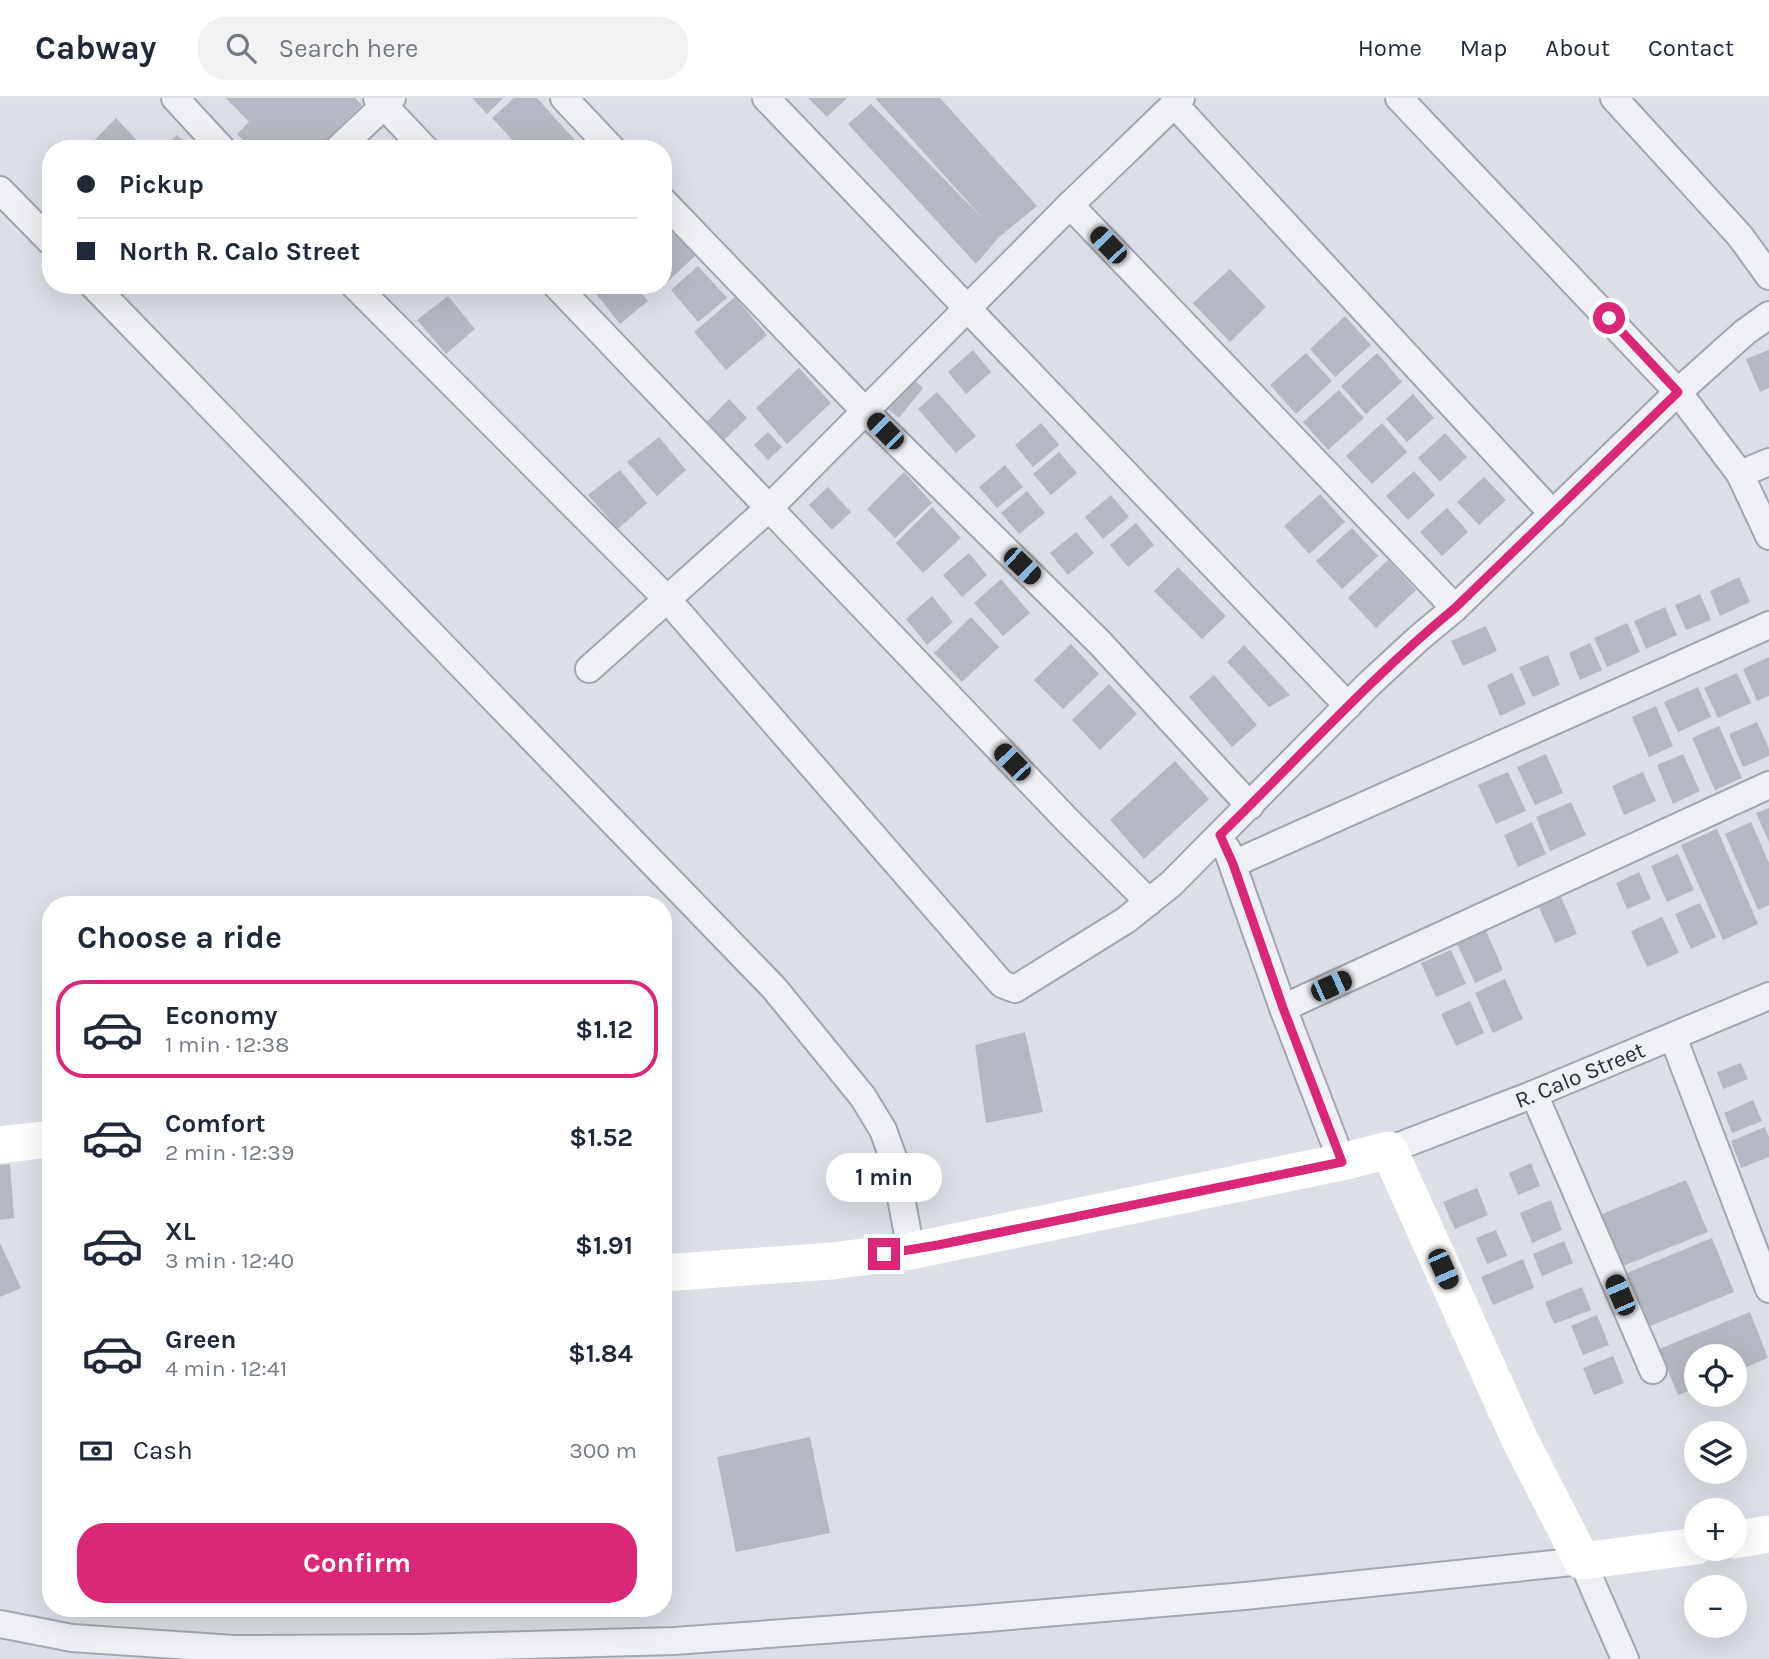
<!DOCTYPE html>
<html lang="en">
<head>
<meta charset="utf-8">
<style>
  :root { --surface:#fff; --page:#f2f2f3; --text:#1f2937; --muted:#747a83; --line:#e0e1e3; --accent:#db2777 }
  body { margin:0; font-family:Karla,sans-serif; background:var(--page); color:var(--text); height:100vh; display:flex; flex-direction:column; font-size:26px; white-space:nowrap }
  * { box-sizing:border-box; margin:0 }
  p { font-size:23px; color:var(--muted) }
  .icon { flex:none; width:38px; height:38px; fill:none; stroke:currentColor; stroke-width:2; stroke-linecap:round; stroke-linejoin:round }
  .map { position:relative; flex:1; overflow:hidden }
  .panel { position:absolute; left:42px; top:798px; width:630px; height:721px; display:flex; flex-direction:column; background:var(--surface); border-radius:28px; box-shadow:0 7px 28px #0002 }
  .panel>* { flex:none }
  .banner { position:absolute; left:42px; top:42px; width:630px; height:154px; border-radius:28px; box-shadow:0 7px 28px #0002; display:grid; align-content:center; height:154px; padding:0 35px; background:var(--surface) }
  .fabs { position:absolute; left:1684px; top:1246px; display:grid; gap:14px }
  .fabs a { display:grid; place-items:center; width:63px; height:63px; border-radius:50%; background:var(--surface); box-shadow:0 7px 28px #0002; font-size:35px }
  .end { position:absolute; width:32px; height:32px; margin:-16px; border:9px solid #db2777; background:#fff; box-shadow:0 0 0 4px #fff }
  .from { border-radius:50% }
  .bubble { position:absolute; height:49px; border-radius:24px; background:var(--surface); box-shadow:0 7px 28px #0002; font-size:23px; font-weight:700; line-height:49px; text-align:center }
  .car { position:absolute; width:21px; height:42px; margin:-21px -10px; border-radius:9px; box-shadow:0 0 5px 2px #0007; background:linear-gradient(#222 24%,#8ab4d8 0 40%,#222 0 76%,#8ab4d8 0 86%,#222 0) }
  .banner b { display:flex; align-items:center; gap:24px; height:66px; font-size:26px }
  .banner b+b { border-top:2px solid var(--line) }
  .banner i { width:18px; height:18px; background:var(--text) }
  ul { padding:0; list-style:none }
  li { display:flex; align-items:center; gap:21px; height:98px; margin:0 14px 10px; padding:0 21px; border:4px solid transparent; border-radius:28px }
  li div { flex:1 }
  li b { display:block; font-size:26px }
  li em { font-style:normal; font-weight:700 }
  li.current { border-color:var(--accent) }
  li>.icon { width:63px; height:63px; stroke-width:1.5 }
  h2 { padding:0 35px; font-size:32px; line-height:84px }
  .pay { display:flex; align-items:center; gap:18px; height:77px; padding:0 35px; font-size:26px }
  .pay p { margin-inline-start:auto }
  .primary-button { display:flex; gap:14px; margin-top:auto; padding:14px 35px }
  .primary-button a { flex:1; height:80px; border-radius:28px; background:var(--accent); color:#fff; font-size:28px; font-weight:700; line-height:80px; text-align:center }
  header { display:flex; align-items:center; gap:42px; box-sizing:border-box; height:98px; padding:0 35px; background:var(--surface); border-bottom:2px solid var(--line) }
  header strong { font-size:33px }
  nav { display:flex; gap:38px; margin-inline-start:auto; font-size:24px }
  .search { width:490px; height:63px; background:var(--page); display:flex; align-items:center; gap:18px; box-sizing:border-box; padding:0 24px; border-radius:28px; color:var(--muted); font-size:26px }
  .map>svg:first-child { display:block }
  .building { fill:#b4b8c2 }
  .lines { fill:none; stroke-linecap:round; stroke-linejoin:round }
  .minor-casing { stroke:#a2a6af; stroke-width:30 }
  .minor { stroke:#eff0f4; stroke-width:26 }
  .secondary { stroke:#fff; stroke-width:37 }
  .route { stroke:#db2777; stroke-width:9 }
  .labels { text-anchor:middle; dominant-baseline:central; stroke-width:7; stroke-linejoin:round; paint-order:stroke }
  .street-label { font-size:23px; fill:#272d3b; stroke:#ebeef4 }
</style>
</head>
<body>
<header>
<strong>Cabway</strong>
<div class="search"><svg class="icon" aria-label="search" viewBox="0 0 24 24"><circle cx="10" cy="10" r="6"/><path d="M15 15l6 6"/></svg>Search here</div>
<nav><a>Home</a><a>Map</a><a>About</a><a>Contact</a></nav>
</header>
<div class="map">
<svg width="1769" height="1561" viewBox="0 0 1769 1561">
  <rect width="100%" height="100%" fill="#dcdfe6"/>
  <g class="building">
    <path d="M 226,0 L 355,0 L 362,7 L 317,51 L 252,51 L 237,36 L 249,24 Z"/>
    <path d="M 472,0 L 503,0 L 487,16 Z"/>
    <path d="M 514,0 L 537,0 L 583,51 L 521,51 L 492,20 Z"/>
    <path d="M 808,0 L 847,0 L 827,19 Z"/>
    <path d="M 875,0 L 940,0 L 1037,108 L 999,139 L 976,166 L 848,26 L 871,6 L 985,123 Z"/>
    <path d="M 116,20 L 145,51 L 86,51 Z"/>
    <path d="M 177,37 L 191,51 L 163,51 Z"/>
    <path d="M 663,121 L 696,157 L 663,188 Z"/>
    <path d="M 698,168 L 727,200 L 698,224 L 671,192 Z"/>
    <path d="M 1230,171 L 1266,209 L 1230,244 L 1193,205 Z"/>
    <path d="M 589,187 L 634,187 L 648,203 L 620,226 Z"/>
    <path d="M 448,198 L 475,231 L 446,256 L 417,222 Z"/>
    <path d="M 735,199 L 767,237 L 726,272 L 694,234 Z"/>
    <path d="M 1345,218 L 1371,247 L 1335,279 L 1310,251 Z"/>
    <path d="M 973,252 L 991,274 L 966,296 L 948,274 Z"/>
    <path d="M 1769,252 L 1769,290 L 1760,294 L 1746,261 Z"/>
    <path d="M 1306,255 L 1332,283 L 1296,316 L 1270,287 Z"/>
    <path d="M 1377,255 L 1402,284 L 1366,316 L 1341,288 Z"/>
    <path d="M 799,270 L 831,305 L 787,346 L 756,310 Z"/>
    <path d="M 909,278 L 923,290 L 899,320 L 885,309 Z"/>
    <path d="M 1339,292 L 1364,320 L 1328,352 L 1303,324 Z"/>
    <path d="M 937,294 L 976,338 L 956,355 L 918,311 Z"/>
    <path d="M 1413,296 L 1434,320 L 1407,344 L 1386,321 Z"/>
    <path d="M 729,301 L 747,320 L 722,344 L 704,327 Z"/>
    <path d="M 1041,325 L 1059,347 L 1033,369 L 1015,347 Z"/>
    <path d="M 1382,325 L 1407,354 L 1372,386 L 1346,358 Z"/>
    <path d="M 768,334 L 782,349 L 768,362 L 754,347 Z"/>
    <path d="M 1445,335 L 1467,359 L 1440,384 L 1418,360 Z"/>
    <path d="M 659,339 L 686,372 L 657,398 L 627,364 Z"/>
    <path d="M 1059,354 L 1077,375 L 1051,397 L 1033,376 Z"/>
    <path d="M 1005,367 L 1023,389 L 997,410 L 979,389 Z"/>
    <path d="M 620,372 L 647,405 L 618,431 L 588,397 Z"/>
    <path d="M 1414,373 L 1435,397 L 1408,422 L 1386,398 Z"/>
    <path d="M 904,374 L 932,405 L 895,440 L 867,411 Z"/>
    <path d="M 1484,379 L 1506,402 L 1479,427 L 1457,404 Z"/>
    <path d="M 828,389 L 851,414 L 832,432 L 809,407 Z"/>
    <path d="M 1027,393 L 1045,415 L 1019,436 L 1001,415 Z"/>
    <path d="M 1320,396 L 1345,424 L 1309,456 L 1284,428 Z"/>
    <path d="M 1111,397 L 1129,419 L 1103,441 L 1085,419 Z"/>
    <path d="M 932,409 L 961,440 L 923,475 L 896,445 Z"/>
    <path d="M 1447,410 L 1468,434 L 1442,458 L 1420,434 Z"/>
    <path d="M 1136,425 L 1154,447 L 1128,469 L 1110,447 Z"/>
    <path d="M 1352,430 L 1378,458 L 1342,491 L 1316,463 Z"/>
    <path d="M 1076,434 L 1094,455 L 1068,477 L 1050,455 Z"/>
    <path d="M 969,455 L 987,477 L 962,499 L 943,477 Z"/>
    <path d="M 1388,462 L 1416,492 L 1376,530 L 1348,500 Z"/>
    <path d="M 1178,469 L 1226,518 L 1202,541 L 1154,493 Z"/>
    <path d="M 1739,479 L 1750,504 L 1720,518 L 1710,493 Z"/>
    <path d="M 1001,481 L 1030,515 L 1003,538 L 974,505 Z"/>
    <path d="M 1700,496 L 1711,522 L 1686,532 L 1675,507 Z"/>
    <path d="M 932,498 L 953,524 L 927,547 L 906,521 Z"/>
    <path d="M 1665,509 L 1677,537 L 1646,551 L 1634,523 Z"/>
    <path d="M 971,519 L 999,549 L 962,584 L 934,555 Z"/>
    <path d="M 1627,525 L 1640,554 L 1607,569 L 1594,540 Z"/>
    <path d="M 1486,528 L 1497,553 L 1463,568 L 1451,543 Z"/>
    <path d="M 1590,545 L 1602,572 L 1580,582 L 1569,555 Z"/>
    <path d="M 1071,546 L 1099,576 L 1063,611 L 1034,582 Z"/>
    <path d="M 1244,547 L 1290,597 L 1269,609 L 1227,564 Z"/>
    <path d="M 1548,557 L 1560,587 L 1533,599 L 1519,569 Z"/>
    <path d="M 1769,559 L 1769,598 L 1757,603 L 1743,571 Z"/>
    <path d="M 1512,575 L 1526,606 L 1500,618 L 1487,587 Z"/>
    <path d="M 1737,575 L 1751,605 L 1718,620 L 1704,590 Z"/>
    <path d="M 1214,577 L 1257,627 L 1232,649 L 1189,599 Z"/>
    <path d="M 1109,586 L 1137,616 L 1100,652 L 1072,622 Z"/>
    <path d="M 1698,589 L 1711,619 L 1678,634 L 1664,604 Z"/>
    <path d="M 1656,608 L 1673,648 L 1649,659 L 1632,619 Z"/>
    <path d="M 1757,624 L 1769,651 L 1769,658 L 1743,669 L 1729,636 Z"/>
    <path d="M 1719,628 L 1742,680 L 1715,692 L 1692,640 Z"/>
    <path d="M 1546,656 L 1563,695 L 1535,707 L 1517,669 Z"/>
    <path d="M 1683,656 L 1700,693 L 1673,706 L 1657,667 Z"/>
    <path d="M 1175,663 L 1209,701 L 1144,761 L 1110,722 Z"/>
    <path d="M 1508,674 L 1526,713 L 1496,726 L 1478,687 Z"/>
    <path d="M 1643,674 L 1656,703 L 1624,717 L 1612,688 Z"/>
    <path d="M 1571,704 L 1586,737 L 1550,753 L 1536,719 Z"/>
    <path d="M 1769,710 L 1769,744 L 1756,715 Z"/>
    <path d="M 1532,724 L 1546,756 L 1518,769 L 1504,737 Z"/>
    <path d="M 1751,724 L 1769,765 L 1769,807 L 1758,812 L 1725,736 Z"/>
    <path d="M 1717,731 L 1758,826 L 1723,842 L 1681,747 Z"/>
    <path d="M 1678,756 L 1694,792 L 1667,804 L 1651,768 Z"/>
    <path d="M 1639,774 L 1651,801 L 1627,811 L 1616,785 Z"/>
    <path d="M 1561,799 L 1577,836 L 1555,845 L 1539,809 Z"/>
    <path d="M 1700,805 L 1716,839 L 1691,851 L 1675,816 Z"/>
    <path d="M 1662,819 L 1679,855 L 1647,869 L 1631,833 Z"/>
    <path d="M 1485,830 L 1503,872 L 1475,885 L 1456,843 Z"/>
    <path d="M 1451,852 L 1466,886 L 1436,899 L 1421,865 Z"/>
    <path d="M 1505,881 L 1523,921 L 1493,935 L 1475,895 Z"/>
    <path d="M 1470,903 L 1484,935 L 1456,948 L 1441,916 Z"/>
    <path d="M 1025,934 L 1043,1014 L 986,1025 L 975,947 Z"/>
    <path d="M 1741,965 L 1748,981 L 1723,991 L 1717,974 Z"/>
    <path d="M 1753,1002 L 1762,1023 L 1732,1035 L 1724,1015 Z"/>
    <path d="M 1765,1029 L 1769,1039 L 1769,1059 L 1741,1070 L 1731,1043 Z"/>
    <path d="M 1531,1065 L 1540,1088 L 1518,1097 L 1509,1075 Z"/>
    <path d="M 10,1066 L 14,1120 L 0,1122 L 0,1067 Z"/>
    <path d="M 1686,1082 L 1708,1134 L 1623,1168 L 1602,1116 Z"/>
    <path d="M 1477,1090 L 1488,1117 L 1455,1131 L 1443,1104 Z"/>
    <path d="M 1551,1102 L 1562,1132 L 1532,1145 L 1520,1115 Z"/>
    <path d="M 1496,1132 L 1507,1158 L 1487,1166 L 1476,1140 Z"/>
    <path d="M 1712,1140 L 1734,1194 L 1648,1229 L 1627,1175 Z"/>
    <path d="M 1564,1143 L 1573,1165 L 1542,1178 L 1533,1156 Z"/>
    <path d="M 0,1145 L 21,1190 L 0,1199 Z"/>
    <path d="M 1523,1161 L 1534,1190 L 1493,1207 L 1481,1179 Z"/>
    <path d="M 1582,1189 L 1591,1212 L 1554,1226 L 1545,1204 Z"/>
    <path d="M 1750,1214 L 1768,1260 L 1734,1274 L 1734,1258 L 1696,1258 L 1696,1290 L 1678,1297 L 1659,1251 Z"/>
    <path d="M 1597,1217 L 1609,1247 L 1583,1257 L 1571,1228 Z"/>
    <path d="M 1613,1258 L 1624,1285 L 1594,1297 L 1583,1270 Z"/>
    <path d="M 810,1339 L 830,1435 L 736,1454 L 717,1359 Z"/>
  </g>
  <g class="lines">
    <defs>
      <g id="minor">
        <path d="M 175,0 L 222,51"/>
        <path d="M 377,0 L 425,51"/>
        <path d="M 564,0 L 612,51"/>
        <path d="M 766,0 L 1348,608"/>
        <path d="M 1399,0 L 1678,294 L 1740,376 L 1769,438"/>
        <path d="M 1614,0 L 1740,138 L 1769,178"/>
        <path d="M 1174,6 L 1553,416"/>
        <path d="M 338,51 L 392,0"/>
        <path d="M 0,92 L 51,144"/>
        <path d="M 663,103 L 866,314 L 1100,545 L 1250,708"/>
        <path d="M 1070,107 L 1455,510"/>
        <path d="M 93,187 L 774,890 L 863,999 L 883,1032 L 894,1062 L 911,1153"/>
        <path d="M 354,187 L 667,501 L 1002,886 L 1015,891 L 1126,822 L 1171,786 L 1369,586 L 1419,540 L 1455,510 L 1678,294 L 1745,234 L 1769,217"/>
        <path d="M 556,187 L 1068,723 L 1149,804"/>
        <path d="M 1740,376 L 1769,364"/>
        <path d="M 589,571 L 769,410 L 1070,107 L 1181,0"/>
        <path d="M 1227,751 L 1283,910 L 1342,1064"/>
        <path d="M 1233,766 L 1769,527"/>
        <path d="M 1283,910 L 1769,687"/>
        <path d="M 1673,939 L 1769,1191"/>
        <path d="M 1534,996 L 1653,1272"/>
        <path id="s1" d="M 1389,1052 L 1534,996 L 1769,898"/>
        <path d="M 0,1526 L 72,1540 L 234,1551 L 418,1550 L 674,1543 L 975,1521 L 1245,1498 L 1582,1463 L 1625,1561"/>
      </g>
    </defs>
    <use href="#minor" class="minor-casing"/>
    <use href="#minor" class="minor"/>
    <g class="secondary">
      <path d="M 0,1047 L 51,1041"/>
      <path d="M 663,1175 L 831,1163 L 911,1153 L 1342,1064 L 1389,1052 L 1519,1340 L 1582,1463 L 1696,1448"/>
      <path d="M 1734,1442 L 1769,1436"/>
    </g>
  </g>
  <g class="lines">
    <path class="route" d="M 884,1156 L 938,1147 L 1342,1064 L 1283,910 L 1233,766 L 1220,737 C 1298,661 1371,579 1455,510 L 1678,294 L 1609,220"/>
  </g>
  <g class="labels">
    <g class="street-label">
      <text stroke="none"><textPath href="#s1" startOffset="205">R. Calo Street</textPath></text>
    </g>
  </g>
</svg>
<div class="fabs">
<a><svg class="icon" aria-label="locate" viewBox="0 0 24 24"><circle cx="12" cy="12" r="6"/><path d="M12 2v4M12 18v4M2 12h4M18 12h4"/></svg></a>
<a><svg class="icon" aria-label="layers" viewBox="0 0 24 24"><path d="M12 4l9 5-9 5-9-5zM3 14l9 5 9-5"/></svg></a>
<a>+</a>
<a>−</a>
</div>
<i class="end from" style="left:1609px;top:220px"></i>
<i class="end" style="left:884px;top:1156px"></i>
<div class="bubble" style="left:826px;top:1055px;width:116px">1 min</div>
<i class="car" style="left:1108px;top:147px;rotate:316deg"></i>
<i class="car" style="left:885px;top:333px;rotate:315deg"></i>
<i class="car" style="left:1022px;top:468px;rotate:134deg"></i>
<i class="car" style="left:1012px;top:664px;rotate:316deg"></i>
<i class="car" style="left:1331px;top:888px;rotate:66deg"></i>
<i class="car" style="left:1443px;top:1171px;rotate:156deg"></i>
<i class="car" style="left:1620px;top:1197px;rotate:337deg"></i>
<div class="banner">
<b><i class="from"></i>Pickup</b>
<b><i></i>North R. Calo Street</b>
</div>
<section class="panel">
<h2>Choose a ride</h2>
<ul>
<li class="current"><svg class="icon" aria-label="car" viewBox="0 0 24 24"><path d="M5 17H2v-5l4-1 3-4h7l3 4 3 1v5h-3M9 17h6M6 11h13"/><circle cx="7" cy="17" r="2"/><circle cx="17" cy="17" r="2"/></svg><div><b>Economy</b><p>1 min · 12:38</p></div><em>$1.12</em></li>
<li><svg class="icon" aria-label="car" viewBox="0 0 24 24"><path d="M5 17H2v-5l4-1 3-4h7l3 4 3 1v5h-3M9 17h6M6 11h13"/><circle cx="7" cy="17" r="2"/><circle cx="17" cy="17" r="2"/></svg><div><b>Comfort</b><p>2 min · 12:39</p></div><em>$1.52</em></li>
<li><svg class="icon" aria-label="car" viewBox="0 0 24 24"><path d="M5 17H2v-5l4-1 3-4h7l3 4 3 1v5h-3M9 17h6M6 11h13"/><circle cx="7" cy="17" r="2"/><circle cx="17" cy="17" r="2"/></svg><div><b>XL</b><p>3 min · 12:40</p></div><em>$1.91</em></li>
<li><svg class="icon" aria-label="car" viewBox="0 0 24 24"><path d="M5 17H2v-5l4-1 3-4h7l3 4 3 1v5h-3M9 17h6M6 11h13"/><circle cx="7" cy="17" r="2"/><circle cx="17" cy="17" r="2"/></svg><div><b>Green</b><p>4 min · 12:41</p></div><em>$1.84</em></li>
</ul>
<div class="pay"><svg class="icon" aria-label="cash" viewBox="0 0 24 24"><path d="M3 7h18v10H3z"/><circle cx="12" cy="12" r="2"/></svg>Cash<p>300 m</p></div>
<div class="primary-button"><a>Confirm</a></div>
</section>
</div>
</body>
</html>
